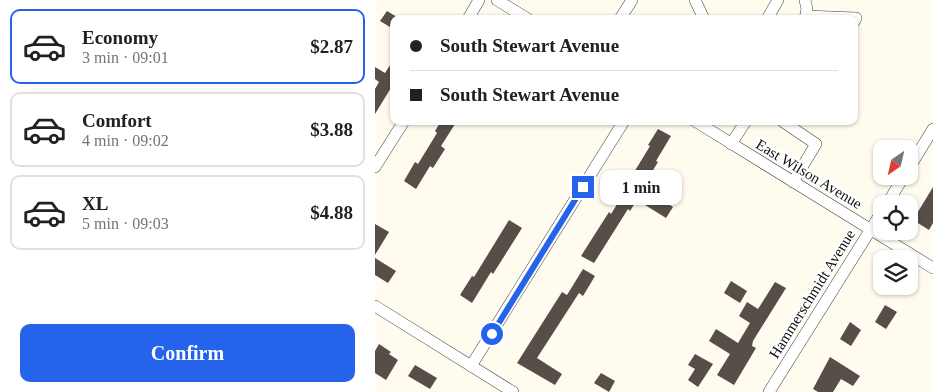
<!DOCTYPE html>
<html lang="en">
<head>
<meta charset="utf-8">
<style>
  :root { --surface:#fff; --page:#f2f2f2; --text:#202124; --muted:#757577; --line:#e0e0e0; --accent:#2563eb }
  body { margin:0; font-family:Georgia,serif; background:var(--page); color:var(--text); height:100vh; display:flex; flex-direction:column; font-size:19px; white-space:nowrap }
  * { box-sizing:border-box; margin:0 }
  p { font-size:16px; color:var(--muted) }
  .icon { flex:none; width:28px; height:28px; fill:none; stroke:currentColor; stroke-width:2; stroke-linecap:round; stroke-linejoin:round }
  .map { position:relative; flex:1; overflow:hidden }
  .drawer { display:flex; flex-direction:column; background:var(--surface); width:375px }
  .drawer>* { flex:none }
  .hud { position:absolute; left:15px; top:15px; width:468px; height:110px; border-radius:10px; box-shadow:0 1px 4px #0004; display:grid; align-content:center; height:110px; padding:0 20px; background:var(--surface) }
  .needle { width:32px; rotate:214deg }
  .controls { position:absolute; left:498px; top:140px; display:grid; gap:10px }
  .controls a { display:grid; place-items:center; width:45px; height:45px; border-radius:10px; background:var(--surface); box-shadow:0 1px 4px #0004; font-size:25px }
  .end { position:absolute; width:22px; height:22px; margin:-11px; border:6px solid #2563eb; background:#fff; box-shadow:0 0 0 2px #fff }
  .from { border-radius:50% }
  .bubble { position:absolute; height:35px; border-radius:10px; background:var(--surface); box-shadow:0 1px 4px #0004; font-size:16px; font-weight:600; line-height:35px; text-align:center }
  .hud b { display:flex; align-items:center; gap:18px; height:48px; font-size:19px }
  .hud b+b { border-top:1px solid var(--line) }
  .hud i { width:12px; height:12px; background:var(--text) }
  ul { padding:9px 0 0; list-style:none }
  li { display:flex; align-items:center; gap:15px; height:75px; margin:0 10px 8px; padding:0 10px; border:2px solid var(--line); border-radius:10px }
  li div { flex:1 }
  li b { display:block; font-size:19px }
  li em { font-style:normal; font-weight:600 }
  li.on { border-color:var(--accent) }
  li>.icon { width:45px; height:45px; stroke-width:1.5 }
  .primary-button { display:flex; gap:10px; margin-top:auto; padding:10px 20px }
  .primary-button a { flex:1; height:58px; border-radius:10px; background:var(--accent); color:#fff; font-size:20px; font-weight:600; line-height:58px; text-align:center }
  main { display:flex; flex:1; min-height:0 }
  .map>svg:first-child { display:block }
  .building { fill:#574e49 }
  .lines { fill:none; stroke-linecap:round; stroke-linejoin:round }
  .minor-casing { stroke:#404040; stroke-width:12 }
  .minor { stroke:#fff; stroke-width:11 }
  .route { stroke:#2563eb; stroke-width:6 }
  .labels { text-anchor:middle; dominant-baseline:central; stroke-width:5; stroke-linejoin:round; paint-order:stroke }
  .street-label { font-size:15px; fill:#0d0d0d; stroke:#fff }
</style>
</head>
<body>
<main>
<section class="drawer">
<ul>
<li class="on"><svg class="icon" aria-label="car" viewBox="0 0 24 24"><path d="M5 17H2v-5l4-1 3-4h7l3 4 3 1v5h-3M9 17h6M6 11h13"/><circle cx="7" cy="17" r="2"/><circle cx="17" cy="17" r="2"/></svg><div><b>Economy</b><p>3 min · 09:01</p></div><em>$2.87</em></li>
<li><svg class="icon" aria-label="car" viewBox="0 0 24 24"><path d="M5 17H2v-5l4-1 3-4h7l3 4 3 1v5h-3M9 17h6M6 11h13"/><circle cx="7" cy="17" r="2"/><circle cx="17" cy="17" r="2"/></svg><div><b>Comfort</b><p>4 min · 09:02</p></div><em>$3.88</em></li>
<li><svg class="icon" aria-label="car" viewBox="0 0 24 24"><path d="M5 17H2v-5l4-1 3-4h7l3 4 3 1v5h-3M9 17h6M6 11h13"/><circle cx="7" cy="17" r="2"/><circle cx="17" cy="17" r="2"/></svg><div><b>XL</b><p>5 min · 09:03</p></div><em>$4.88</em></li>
</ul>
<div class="primary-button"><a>Confirm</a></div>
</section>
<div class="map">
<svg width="558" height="392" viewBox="0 0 558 392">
  <rect width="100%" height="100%" fill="#fffbee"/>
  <g class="building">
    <path d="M 12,11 L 22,17 L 19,19 L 15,27 L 5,21 Z"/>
    <path d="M 19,59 L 19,83 L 0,114 L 0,89 L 4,82 L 0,79 L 0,67 L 10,73 Z"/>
    <path d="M 66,121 L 82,121 L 66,146 L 70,149 L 58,168 L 55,166 L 41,189 L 29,181 L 40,162 L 43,164 L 62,133 L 60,131 Z"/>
    <path d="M 283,129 L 296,136 L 281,161 L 283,162 L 275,175 L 303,192 L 295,205 L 298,207 L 291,218 L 262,200 L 255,211 L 253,209 L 219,263 L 206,256 L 234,212 L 236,214 L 260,175 L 258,174 L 275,146 L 273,145 Z"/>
    <path d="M 558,187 L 558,223 L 554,230 L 538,220 Z"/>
    <path d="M 134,220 L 147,228 L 118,274 L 116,272 L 97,303 L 85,295 L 97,276 L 99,277 Z"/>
    <path d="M 0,224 L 14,232 L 0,255 Z"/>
    <path d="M 0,258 L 21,271 L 13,283 L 0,275 Z"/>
    <path d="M 208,269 L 220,276 L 208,296 L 204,293 L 162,358 L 187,374 L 180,385 L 142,363 L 187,292 L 192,295 Z"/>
    <path d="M 356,281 L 372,291 L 365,303 L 349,293 Z"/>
    <path d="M 400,282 L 411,288 L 378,341 L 377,346 L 381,348 L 359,385 L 342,375 L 355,354 L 334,341 L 341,329 L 363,343 L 375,323 L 364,316 L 372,302 L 383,309 Z"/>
    <path d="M 510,305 L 522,312 L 511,329 L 500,322 Z"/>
    <path d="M 475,322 L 486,330 L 476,346 L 465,339 Z"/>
    <path d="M 4,344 L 16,352 L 14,354 L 23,360 L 11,380 L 0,373 L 0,351 Z"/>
    <path d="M 320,354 L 338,364 L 323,387 L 313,380 L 320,369 L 313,365 Z"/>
    <path d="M 455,357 L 485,376 L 478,386 L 466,379 L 458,392 L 443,392 L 438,389 Z"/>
    <path d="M 40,365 L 62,378 L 55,389 L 33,376 Z"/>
    <path d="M 226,373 L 240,381 L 234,392 L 219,383 Z"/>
  </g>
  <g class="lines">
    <defs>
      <g id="minor">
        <path d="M 122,0 L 153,19"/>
        <path d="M 320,0 L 329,19"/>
        <path d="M 430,0 L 432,9 L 430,19"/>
        <path d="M 431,16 L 481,18 L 479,22"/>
        <path d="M 93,19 L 104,0"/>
        <path d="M 245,19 L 257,0"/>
        <path d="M 392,19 L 403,0"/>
        <path d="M 320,121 L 558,268"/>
        <path d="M 407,121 L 441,144 L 418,182"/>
        <path d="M 356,144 L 371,121"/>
        <path d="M 0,167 L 29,121"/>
        <path d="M 534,168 L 558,129"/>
        <path d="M 512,204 L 529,176"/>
        <path d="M 0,306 L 138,392"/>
        <path d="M 96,366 L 249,121"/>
        <path d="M 394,392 L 506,213"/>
      </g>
    </defs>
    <use href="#minor" class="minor-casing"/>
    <use href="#minor" class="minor"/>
  </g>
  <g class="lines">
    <path class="route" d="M 117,334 L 208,187"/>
  </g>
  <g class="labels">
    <g class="street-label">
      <text transform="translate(434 174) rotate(31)">East Wilson Avenue</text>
      <text transform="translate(437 294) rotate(-58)">Hammerschmidt Avenue</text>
    </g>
  </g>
</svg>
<div class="controls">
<a><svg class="needle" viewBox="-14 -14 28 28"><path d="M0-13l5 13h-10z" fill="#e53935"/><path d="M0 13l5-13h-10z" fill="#757577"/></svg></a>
<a><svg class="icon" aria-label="locate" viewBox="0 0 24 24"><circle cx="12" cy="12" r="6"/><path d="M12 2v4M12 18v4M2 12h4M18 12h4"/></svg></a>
<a><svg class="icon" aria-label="layers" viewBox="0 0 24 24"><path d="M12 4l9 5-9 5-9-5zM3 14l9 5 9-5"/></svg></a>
</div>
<i class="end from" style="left:117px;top:334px"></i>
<i class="end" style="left:208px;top:187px"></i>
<div class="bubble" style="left:225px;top:170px;width:82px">1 min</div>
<div class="hud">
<b><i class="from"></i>South Stewart Avenue</b>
<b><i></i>South Stewart Avenue</b>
</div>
</div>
</main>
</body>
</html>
